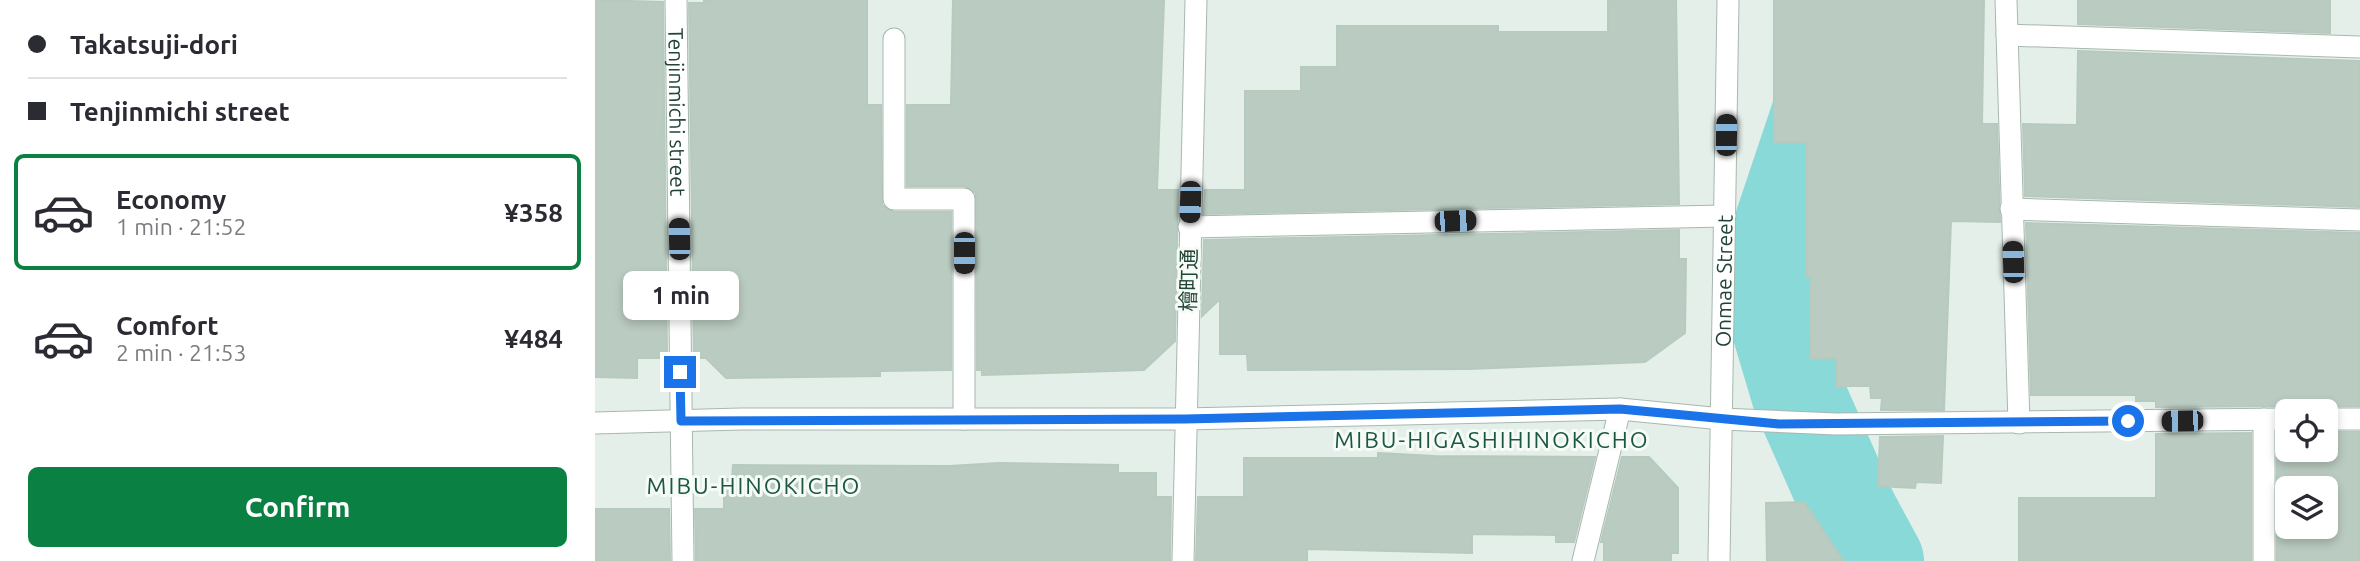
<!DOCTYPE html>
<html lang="en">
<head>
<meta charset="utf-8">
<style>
  :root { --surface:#fff; --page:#f2f2f3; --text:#2b2b33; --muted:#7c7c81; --line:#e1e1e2; --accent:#0b8043 }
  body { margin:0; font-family:Ubuntu,"Noto Sans JP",sans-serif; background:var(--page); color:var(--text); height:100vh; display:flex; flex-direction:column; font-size:26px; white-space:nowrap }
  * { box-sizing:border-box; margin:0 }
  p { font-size:23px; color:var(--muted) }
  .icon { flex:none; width:38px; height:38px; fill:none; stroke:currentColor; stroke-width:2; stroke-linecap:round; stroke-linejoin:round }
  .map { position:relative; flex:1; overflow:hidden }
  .side { display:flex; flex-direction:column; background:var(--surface); width:595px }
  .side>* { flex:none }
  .top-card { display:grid; align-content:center; height:154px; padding:0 28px; background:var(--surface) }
  .fabs { position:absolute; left:1680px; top:399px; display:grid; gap:14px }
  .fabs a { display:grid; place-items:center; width:63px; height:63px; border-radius:10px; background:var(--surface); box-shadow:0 4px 10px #0003; font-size:35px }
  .end { position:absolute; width:32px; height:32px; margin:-16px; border:9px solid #1a73e8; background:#fff; box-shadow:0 0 0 4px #fff }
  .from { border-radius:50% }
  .bubble { position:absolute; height:49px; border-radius:10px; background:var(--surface); box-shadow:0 4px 10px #0003; font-size:23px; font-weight:600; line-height:49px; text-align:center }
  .car { position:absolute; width:21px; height:42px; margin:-21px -10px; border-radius:9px; box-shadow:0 0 5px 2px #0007; background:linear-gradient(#222 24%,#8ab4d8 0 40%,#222 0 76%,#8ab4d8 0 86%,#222 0) }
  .top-card b { display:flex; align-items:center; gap:24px; height:66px; font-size:26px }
  .top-card b+b { border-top:2px solid var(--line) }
  .top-card i { width:18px; height:18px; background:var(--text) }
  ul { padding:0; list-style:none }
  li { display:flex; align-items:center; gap:21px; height:116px; margin:0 14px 10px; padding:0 14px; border:4px solid transparent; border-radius:10px }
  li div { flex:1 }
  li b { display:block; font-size:26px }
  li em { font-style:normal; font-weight:600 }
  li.selected { border-color:var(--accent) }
  li>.icon { width:63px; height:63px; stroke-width:1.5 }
  .button { display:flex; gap:14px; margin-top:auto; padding:14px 28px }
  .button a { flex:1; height:80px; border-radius:10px; background:var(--accent); color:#fff; font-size:28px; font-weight:600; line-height:80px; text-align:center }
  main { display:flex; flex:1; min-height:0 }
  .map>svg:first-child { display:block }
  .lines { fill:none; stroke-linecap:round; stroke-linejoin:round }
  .river { stroke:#88d9d7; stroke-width:94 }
  .building { fill:#bacbc1; stroke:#b6cabe; stroke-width:2; fill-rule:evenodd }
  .service-casing { stroke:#a7b8af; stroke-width:23 }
  .minor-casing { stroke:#a7b8af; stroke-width:23 }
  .tertiary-casing { stroke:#a7b8af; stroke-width:23 }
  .service { stroke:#fff; stroke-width:21 }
  .minor { stroke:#fff; stroke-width:21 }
  .tertiary { stroke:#fff; stroke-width:21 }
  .route { stroke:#1a73e8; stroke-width:9 }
  .labels { text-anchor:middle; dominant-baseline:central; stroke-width:6; stroke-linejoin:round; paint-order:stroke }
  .street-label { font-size:21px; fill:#224435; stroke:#f6fbf8 }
  .neighbourhood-label { font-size:23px; letter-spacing:2px; fill:#1b583f; stroke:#f6fbf8 }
</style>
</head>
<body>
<main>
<section class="side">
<div class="top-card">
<b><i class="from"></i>Takatsuji-dori</b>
<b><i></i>Tenjinmichi street</b>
</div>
<ul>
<li class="selected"><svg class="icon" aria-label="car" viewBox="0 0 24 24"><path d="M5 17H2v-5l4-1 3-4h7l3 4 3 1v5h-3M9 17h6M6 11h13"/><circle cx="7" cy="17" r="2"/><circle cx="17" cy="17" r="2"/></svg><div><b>Economy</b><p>1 min · 21:52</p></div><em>¥358</em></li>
<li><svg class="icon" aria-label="car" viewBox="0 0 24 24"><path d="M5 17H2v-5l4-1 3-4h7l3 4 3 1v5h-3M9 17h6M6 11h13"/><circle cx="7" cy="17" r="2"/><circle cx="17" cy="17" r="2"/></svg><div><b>Comfort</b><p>2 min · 21:53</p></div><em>¥484</em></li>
</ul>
<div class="button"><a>Confirm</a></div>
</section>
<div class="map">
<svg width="1765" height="561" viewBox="0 0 1765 561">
  <rect width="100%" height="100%" fill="#e5efe9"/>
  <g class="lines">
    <path class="river" d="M 1280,0 L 1275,31 L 1225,109 L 1183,234 L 1184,329 L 1203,393 L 1256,513 L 1282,561"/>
  </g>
  <g class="building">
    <path d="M 0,0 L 68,2 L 72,358 L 42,358 L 42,378 L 0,377 Z"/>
    <path d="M 109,0 L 272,0 L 272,105 L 286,105 L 287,205 L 299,212 L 356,212 L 356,370 L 285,371 L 285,376 L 131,378 L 111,358 L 99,358 L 94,3 L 109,3 Z"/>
    <path d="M 358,0 L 569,0 L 562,190 L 583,190 L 580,341 L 549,370 L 387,375 L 387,370 L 382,370 L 381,193 L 369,186 L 312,186 L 312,105 L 356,105 Z"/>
    <path d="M 1013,0 L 1081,0 L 1084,204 L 609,214 L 610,190 L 650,190 L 650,91 L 706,91 L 706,67 L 742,67 L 742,26 L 903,26 L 903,32 L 1013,32 Z"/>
    <path d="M 1179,0 L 1389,0 L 1387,124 L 1402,124 L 1405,222 L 1356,221 L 1349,410 L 1286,410 L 1287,398 L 1276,398 L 1275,386 L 1242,386 L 1242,358 L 1216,359 L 1215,276 L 1212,276 L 1212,142 L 1179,142 Z"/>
    <path d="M 1483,0 L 1735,0 L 1735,33 L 1483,24 Z"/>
    <path d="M 1483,51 L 1765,61 L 1765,207 L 1430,196 L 1428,124 L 1482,125 Z"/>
    <path d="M 1431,223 L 1765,233 L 1764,406 L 1731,406 L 1721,411 L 1702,411 L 1692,406 L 1561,407 L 1561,401 L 1541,401 L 1541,395 L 1436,395 Z"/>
    <path d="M 1084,230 L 1084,259 L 1091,259 L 1090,333 L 1050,362 L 873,369 L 653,370 L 652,354 L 625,354 L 625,299 L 607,316 L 609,240 Z"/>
    <path d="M 1682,432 L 1692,432 L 1692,450 L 1731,450 L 1731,432 L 1764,432 L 1765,561 L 1682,561 ZM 1692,488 L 1731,488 L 1731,527 L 1692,527 Z"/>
    <path d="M 1656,433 L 1656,561 L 1424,561 L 1424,498 L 1561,498 L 1561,434 Z"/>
    <path d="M 1348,436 L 1346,483 L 1321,482 L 1320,488 L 1283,486 L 1285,437 Z"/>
    <path d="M 783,453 L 840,456 L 1000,457 L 979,542 L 961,542 L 961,535 L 877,534 L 877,553 L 712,549 L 712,560 L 601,561 L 603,497 L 649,497 L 649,458 L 783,458 Z"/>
    <path d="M 1027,457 L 1054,457 L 1083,488 L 1083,553 L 1076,553 L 1076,561 L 1009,561 L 1009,542 L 1006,542 Z"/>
    <path d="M 404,463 L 523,465 L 523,473 L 561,473 L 561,497 L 576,497 L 575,561 L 101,561 L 100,509 L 129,509 L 129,479 L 137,479 L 138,465 L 354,466 Z"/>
    <path d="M 1209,502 L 1248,560 L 1172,561 L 1171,503 Z"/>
    <path d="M 0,509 L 74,509 L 75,561 L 0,561 Z"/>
  </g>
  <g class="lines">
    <defs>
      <g id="service">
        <path d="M 1411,0 L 1424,423"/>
        <path d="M 1412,35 L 1765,47"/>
        <path d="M 299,39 L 299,199 L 369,199 L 369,419"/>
        <path d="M 1416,209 L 1765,220"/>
        <path d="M 594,227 L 1130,216"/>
        <path d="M 1669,419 L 1669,561"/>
        <path d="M 988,561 L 1025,409"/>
      </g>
      <g id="minor">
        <path id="s1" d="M 81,0 L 88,561"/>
        <path d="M 1127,419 L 1241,424 L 1692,419"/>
        <path d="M 1731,419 L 1765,419"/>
        <path d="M 588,561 L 601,0"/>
      </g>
      <g id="tertiary">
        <path d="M 0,423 L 146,419 L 590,419 L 1025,409 L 1127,419"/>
        <path id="s2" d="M 1124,561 L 1133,0"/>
      </g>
    </defs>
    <use href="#service" class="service-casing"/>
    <use href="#minor" class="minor-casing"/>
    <use href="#tertiary" class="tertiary-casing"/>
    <use href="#service" class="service"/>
    <use href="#minor" class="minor"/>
    <use href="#tertiary" class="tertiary"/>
  </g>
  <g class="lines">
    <path class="route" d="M 85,372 L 86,421 L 590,419 L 1025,409 L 1184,424 L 1533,421"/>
  </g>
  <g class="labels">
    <g class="street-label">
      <text stroke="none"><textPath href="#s1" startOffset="112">Tenjinmichi street</textPath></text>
      <text transform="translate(593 280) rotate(-89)">檜町通</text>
      <text stroke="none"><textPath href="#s2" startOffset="280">Onmae Street</textPath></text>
    </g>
    <g class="neighbourhood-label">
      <text x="897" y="439">MIBU-HIGASHIHINOKICHO</text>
      <text x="159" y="485">MIBU-HINOKICHO</text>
    </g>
  </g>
</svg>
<div class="fabs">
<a><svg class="icon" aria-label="locate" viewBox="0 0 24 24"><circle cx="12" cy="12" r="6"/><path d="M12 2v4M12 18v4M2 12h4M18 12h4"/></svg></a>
<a><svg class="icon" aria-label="layers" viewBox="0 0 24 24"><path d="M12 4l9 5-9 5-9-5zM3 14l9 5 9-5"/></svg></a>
</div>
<i class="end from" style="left:1533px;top:421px"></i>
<i class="end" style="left:85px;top:372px"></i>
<div class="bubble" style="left:28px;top:271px;width:116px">1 min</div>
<i class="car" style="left:1131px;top:135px;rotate:1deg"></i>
<i class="car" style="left:595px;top:202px;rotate:182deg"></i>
<i class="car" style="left:860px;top:221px;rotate:88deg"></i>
<i class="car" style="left:84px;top:239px;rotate:359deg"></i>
<i class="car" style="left:369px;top:253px;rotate:180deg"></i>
<i class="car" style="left:1418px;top:262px;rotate:358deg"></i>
<i class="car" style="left:1587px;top:421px;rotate:269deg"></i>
</div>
</main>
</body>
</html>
